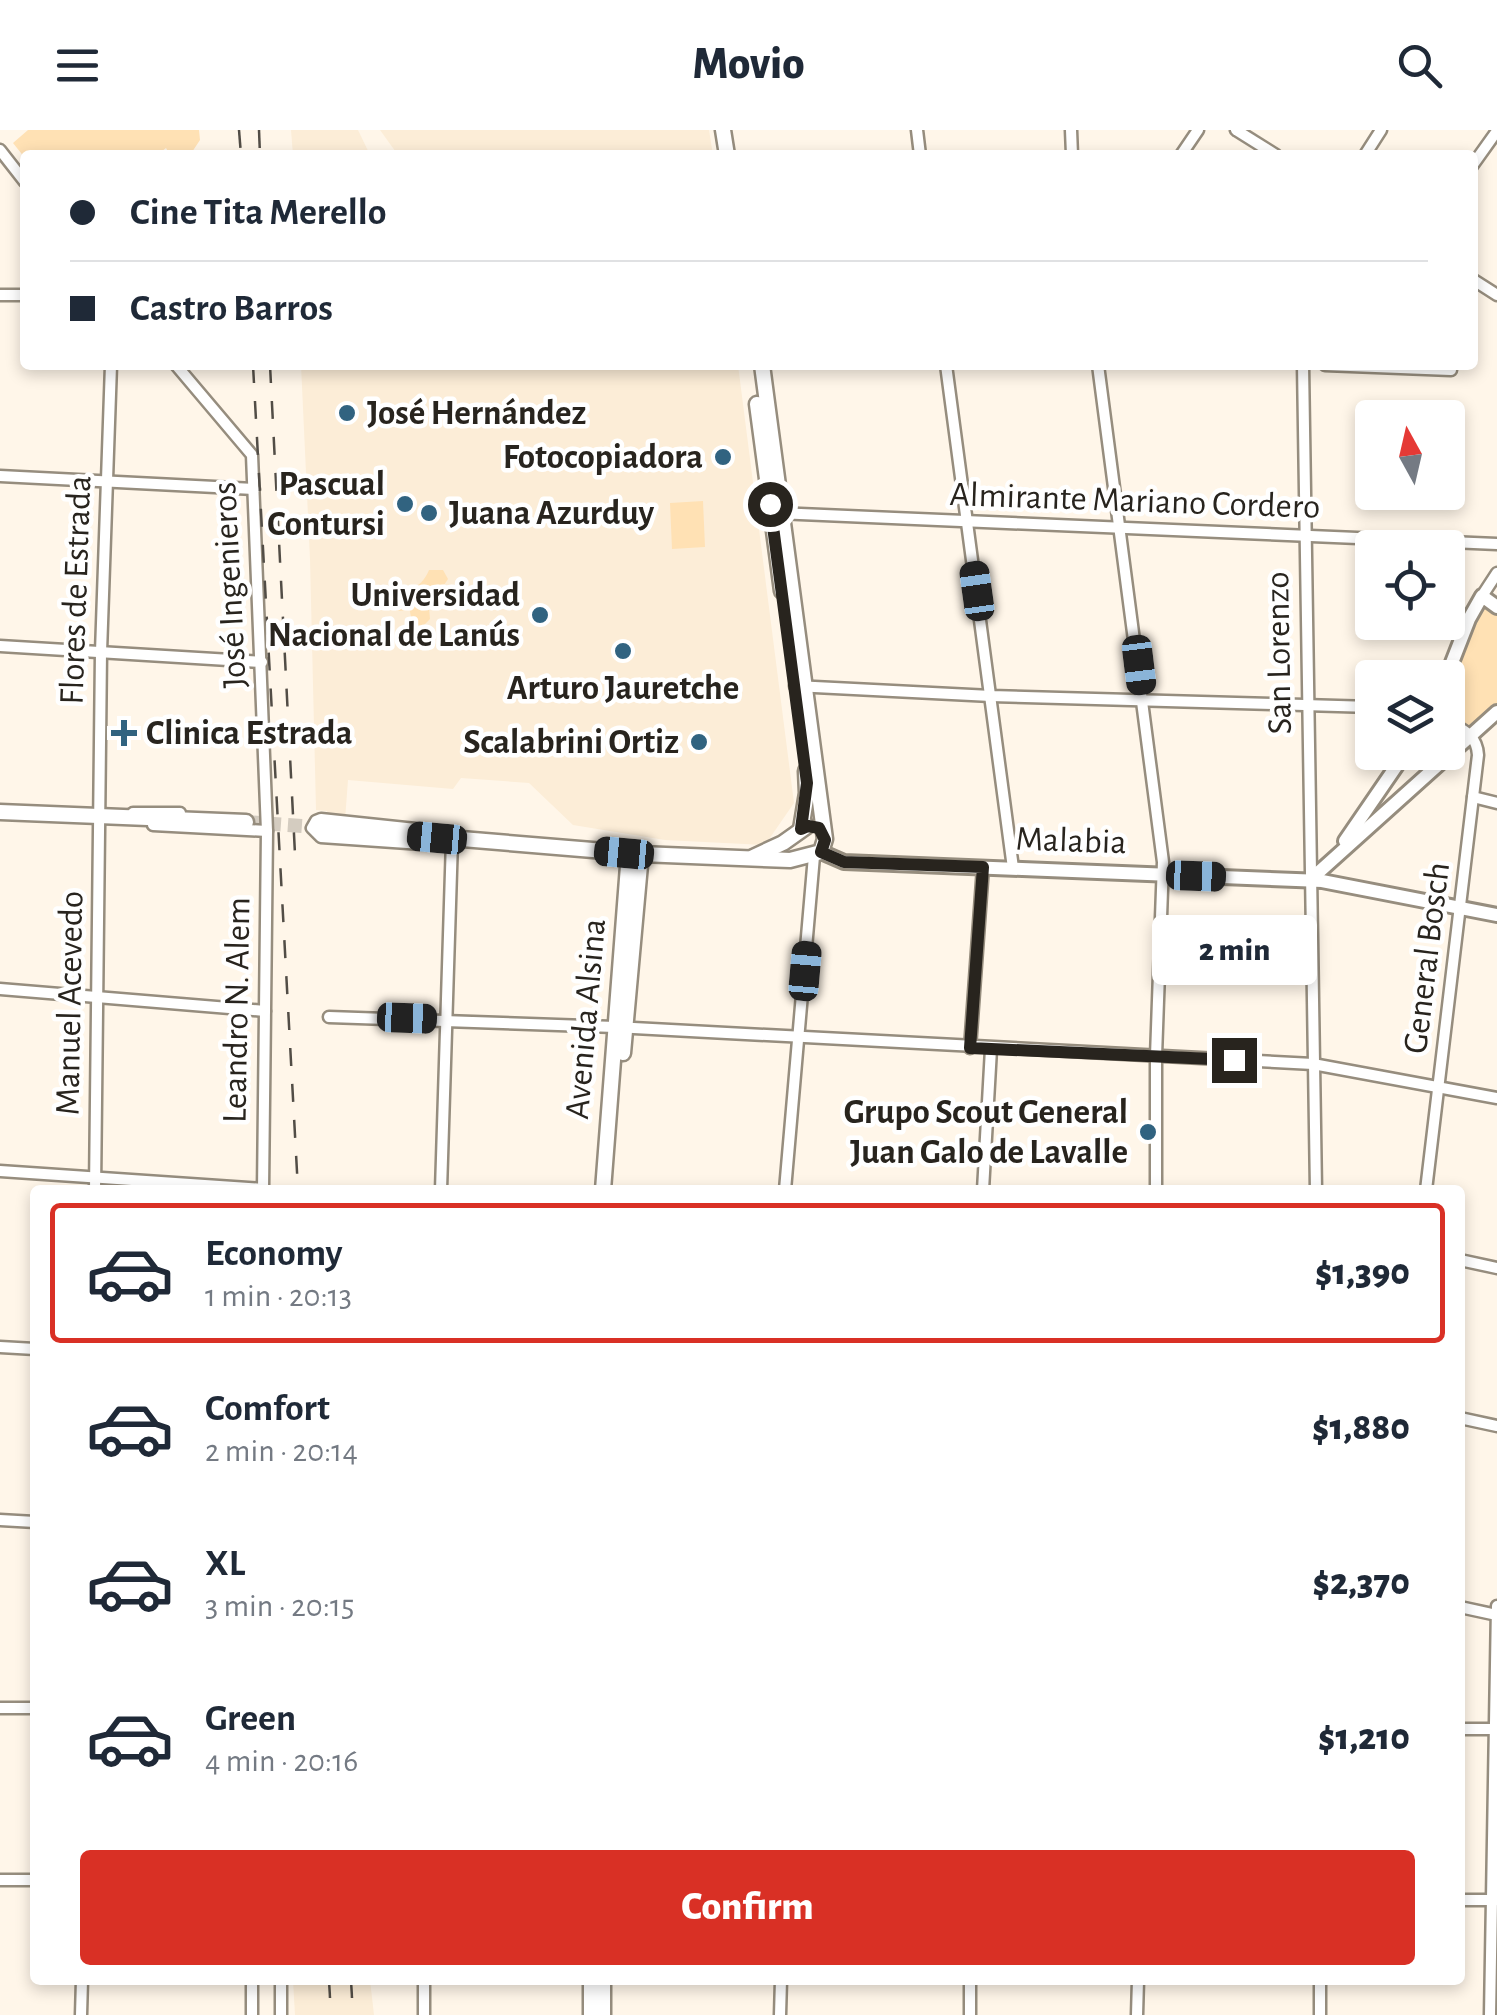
<!DOCTYPE html>
<html lang="en">
<head>
<meta charset="utf-8">
<style>
  :root { --surface:#fff; --page:#f2f2f3; --text:#1f2937; --muted:#747a83; --line:#e0e1e3; --accent:#d93025 }
  body { margin:0; font-family:"Alegreya Sans",sans-serif; background:var(--page); color:var(--text); height:100vh; display:flex; flex-direction:column; font-size:38px; white-space:nowrap }
  * { box-sizing:border-box; margin:0 }
  p { font-size:32px; color:var(--muted) }
  .icon { flex:none; width:55px; height:55px; fill:none; stroke:currentColor; stroke-width:2; stroke-linecap:round; stroke-linejoin:round }
  .map { position:relative; flex:1; overflow:hidden }
  .side { position:absolute; left:30px; top:1055px; width:1435px; height:800px; display:flex; flex-direction:column; background:var(--surface); border-radius:10px; box-shadow:0 5px 15px #0003 }
  .side>* { flex:none }
  .top-card { position:absolute; left:20px; top:20px; width:1458px; height:220px; border-radius:10px; box-shadow:0 5px 15px #0003; display:grid; align-content:center; height:220px; padding:0 50px; background:var(--surface) }
  .needle { width:65px; rotate:352deg }
  .fabs { position:absolute; left:1355px; top:270px; display:grid; gap:20px }
  .fabs a { display:grid; place-items:center; width:110px; height:110px; border-radius:10px; background:var(--surface); box-shadow:0 5px 15px #0003; font-size:50px }
  .end { position:absolute; width:45px; height:45px; margin:-22px; border:12px solid #28241e; background:#fff; box-shadow:0 0 0 5px #fff }
  .from { border-radius:50% }
  .bubble { position:absolute; height:70px; border-radius:10px; background:var(--surface); box-shadow:0 5px 15px #0003; font-size:32px; font-weight:800; line-height:70px; text-align:center }
  .car { position:absolute; width:30px; height:60px; margin:-30px -15px; border-radius:12px; box-shadow:0 0 8px 2px #0007; background:linear-gradient(#222 24%,#8ab4d8 0 40%,#222 0 76%,#8ab4d8 0 86%,#222 0) }
  .top-card b { display:flex; align-items:center; gap:35px; height:95px; font-size:38px }
  .top-card b+b { border-top:2px solid var(--line) }
  .top-card i { width:25px; height:25px; background:var(--text) }
  ul { padding:18px 0 0; list-style:none }
  li { display:flex; align-items:center; gap:30px; height:140px; margin:0 20px 15px; padding:0 30px; border:5px solid transparent; border-radius:10px }
  li div { flex:1 }
  li b { display:block; font-size:38px }
  li em { font-style:normal; font-weight:800 }
  li.current { border-color:var(--accent) }
  li>.icon { width:90px; height:90px; stroke-width:1.5 }
  .action { display:flex; gap:20px; margin-top:auto; padding:20px 50px }
  .action a { flex:1; height:115px; border-radius:10px; background:var(--accent); color:#fff; font-size:40px; font-weight:800; line-height:115px; text-align:center }
  header { display:flex; justify-content:space-between; align-items:center; height:130px; padding:0 50px; background:var(--surface); font-size:45px; font-weight:800 }
  .map>svg:first-child { display:block }
  .built { fill:#fcedd7 }
  .green { fill:#ffe1b4 }
  .lines { fill:none; stroke-linecap:round; stroke-linejoin:round }
  .secondary-tunnel { stroke:#d4ccc0; stroke-width:14; stroke-dasharray:14 7; stroke-linecap:butt }
  .minor-casing { stroke:#968d7e; stroke-width:15 }
  .tertiary-casing { stroke:#968d7e; stroke-width:18 }
  .secondary-casing { stroke:#968d7e; stroke-width:19 }
  .minor { stroke:#fff; stroke-width:10 }
  .tertiary { stroke:#fff; stroke-width:12 }
  .secondary { stroke:#fff; stroke-width:14 }
  .rail { stroke:#524d46; stroke-width:2.5; stroke-dasharray:18 18; stroke-linecap:butt }
  .route { stroke:#28241e; stroke-width:12 }
  .poi-dot { fill:#316380; stroke:#fff; stroke-width:4 }
  .labels { text-anchor:middle; dominant-baseline:central; stroke-width:9; stroke-linejoin:round; paint-order:stroke }
  .poi-label { font-size:35px; font-weight:bold; fill:#28241e; stroke:#fff; text-anchor:end }
  .street-label { font-size:35px; fill:#28241e; stroke:#fff }
</style>
</head>
<body>
<header><svg class="icon" aria-label="menu" viewBox="0 0 24 24"><path d="M4 6h16M4 12h16M4 18h16"/></svg>Movio<svg class="icon" aria-label="search" viewBox="0 0 24 24"><circle cx="10" cy="10" r="6"/><path d="M15 15l6 6"/></svg></header>
<div class="map">
<svg width="1497" height="1885" viewBox="0 0 1497 1885">
  <rect width="100%" height="100%" fill="#fff6e9"/>
  <g class="built">
    <path d="M 291,0 L 358,0 L 370,25 L 293,25 Z"/>
    <path d="M 380,0 L 709,0 L 713,25 L 398,25 Z"/>
    <path d="M 301,235 L 738,235 L 794,673 L 765,715 L 665,710 L 573,695 L 529,653 L 461,648 L 453,659 L 348,650 L 345,690 L 329,689 L 327,681 L 316,680 L 310,429 Z"/>
    <path d="M 370,1850 L 374,1885 L 295,1885 L 293,1850 Z"/>
  </g>
  <g class="green">
    <path d="M 28,0 L 199,0 L 200,10 L 190,25 L 170,25 L 166,18 L 157,25 L 25,25 L 25,28 L 13,13 Z"/>
    <path d="M 703,371 L 705,417 L 672,419 L 670,373 Z"/>
    <path d="M 429,440 L 443,440 L 448,449 L 440,461 L 429,463 L 425,472 L 429,478 L 430,489 L 423,496 L 412,493 L 409,476 L 408,480 L 397,481 L 393,478 L 380,478 L 376,470 L 385,461 C 404,464 421,460 429,440 Z"/>
    <path d="M 1484,477 L 1497,483 L 1497,575 L 1469,598 L 1448,583 L 1448,561 L 1480,480 Z"/>
  </g>
  <g class="lines">
    <path class="secondary-tunnel" d="M 246,692 L 317,697"/>
    <defs>
      <g id="minor">
        <path d="M 917,0 L 920,25"/>
        <path d="M 1071,0 L 1072,25"/>
        <path d="M 1236,0 L 1276,25"/>
        <path d="M 0,20 L 25,52"/>
        <path d="M 1181,25 L 1198,0"/>
        <path d="M 1365,25 L 1381,0"/>
        <path d="M 1472,36 L 1497,1"/>
        <path d="M 1472,149 L 1497,165"/>
        <path d="M 0,165 L 25,165"/>
        <path d="M 176,235 L 252,325 L 267,701 L 263,1060"/>
        <path d="M 946,235 L 1013,738"/>
        <path d="M 1098,235 L 1163,732 L 1156,926 L 1156,1060"/>
        <path d="M 1303,235 L 1316,1060"/>
        <path d="M 1325,235 L 1451,240"/>
        <path d="M 0,346 L 254,359"/>
        <path d="M 777,383 L 1497,414"/>
        <path d="M 1482,466 L 1497,443"/>
        <path d="M 0,516 L 262,532"/>
        <path d="M 795,556 L 991,566 L 1372,577"/>
        <path d="M 1473,667 L 1497,673"/>
        <path d="M 133,683 L 180,683"/>
        <path d="M 321,689 L 425,700 L 437,708 L 422,714 L 321,707 L 312,698 L 316,691 Z"/>
        <path d="M 153,695 L 267,701"/>
        <path d="M 0,859 L 265,881"/>
        <path d="M 329,887 L 615,897 L 1313,934 L 1497,968"/>
        <path d="M 970,918 L 983,737"/>
        <path d="M 0,1041 L 263,1059"/>
        <path d="M 95,1060 L 101,522 L 111,235"/>
        <path d="M 441,1060 L 452,710"/>
        <path d="M 785,1060 L 814,726"/>
        <path d="M 983,1060 L 991,919"/>
        <path d="M 1426,1060 L 1478,625 C 1477,605 1463,600 1448,591"/>
        <path d="M 1460,1130 L 1497,1138"/>
        <path d="M 0,1217 L 35,1219"/>
        <path d="M 1460,1288 L 1497,1296"/>
        <path d="M 0,1390 L 35,1392"/>
        <path d="M 1460,1477 L 1497,1485"/>
        <path d="M 0,1578 L 35,1578"/>
        <path d="M 1460,1599 L 1496,1599"/>
        <path d="M 0,1750 L 35,1750"/>
        <path d="M 1460,1770 L 1496,1770"/>
        <path d="M 281,1850 L 281,1885"/>
        <path d="M 81,1885 L 82,1850"/>
        <path d="M 252,1885 L 252,1850"/>
        <path d="M 424,1885 L 424,1850"/>
        <path d="M 780,1885 L 781,1850"/>
        <path d="M 970,1885 L 970,1850"/>
        <path d="M 1137,1885 L 1138,1850"/>
        <path d="M 1320,1885 L 1320,1850"/>
        <path d="M 1490,1885 L 1497,1476"/>
      </g>
      <g id="tertiary">
        <path d="M 1446,548 L 1469,489 L 1482,466 L 1497,477"/>
        <path d="M 1345,711 L 1406,622"/>
        <path d="M 821,722 L 844,732 L 1322,751 L 1497,785"/>
        <path d="M 1310,750 L 1497,582"/>
      </g>
      <g id="secondary">
        <path d="M 723,0 L 727,25"/>
        <path d="M 757,274 L 782,461"/>
        <path d="M 0,682 L 246,692"/>
        <path d="M 317,697 L 641,724 L 790,730 L 821,722 L 825,709 L 762,235"/>
        <path d="M 801,699 L 807,663 L 806,641"/>
        <path d="M 753,727 L 783,713 L 807,696"/>
        <path d="M 623,923 L 641,724"/>
        <path d="M 603,1060 L 629,723"/>
        <path d="M 591,1885 L 591,1850"/>
        <path d="M 603,1885 L 603,1850"/>
      </g>
    </defs>
    <use href="#minor" class="minor-casing"/>
    <use href="#tertiary" class="tertiary-casing"/>
    <use href="#secondary" class="secondary-casing"/>
    <use href="#minor" class="minor"/>
    <use href="#tertiary" class="tertiary"/>
    <use href="#secondary" class="secondary"/>
    <g class="rail">
      <path d="M 239,0 L 241,25"/>
      <path d="M 259,0 L 260,25"/>
      <path d="M 253,235 L 298,1060"/>
      <path d="M 270,235 L 295,724"/>
      <path d="M 329,1850 L 331,1885"/>
      <path d="M 351,1850 L 353,1885"/>
    </g>
  </g>
  <g class="lines">
    <path class="route" d="M 770,374 L 807,653 L 801,699 L 808,696 L 819,698 L 825,710 L 821,722 L 844,732 L 983,737 L 970,918 L 1234,930"/>
  </g>
  <g class="poi-dot">
    <circle cx="347" cy="283" r="10"/>
    <circle cx="723" cy="327" r="10"/>
    <circle cx="405" cy="374" r="10"/>
    <circle cx="429" cy="383" r="10"/>
    <circle cx="540" cy="485" r="10"/>
    <circle cx="623" cy="521" r="10"/>
    <path d="M119 588h10v10h10v10h-10v10h-10v-10h-10v-10h10z"/>
    <circle cx="699" cy="612" r="10"/>
    <circle cx="1148" cy="1002" r="10"/>
  </g>
  <g class="labels">
    <g class="poi-label">
      <text x="367" y="283" text-anchor="start">José Hernández</text>
      <text x="703" y="327">Fotocopiadora</text>
      <text x="385" y="354">Pascual<tspan x="385" dy="40">Contursi</tspan></text>
      <text x="449" y="383" text-anchor="start">Juana Azurduy</text>
      <text x="520" y="465">Universidad<tspan x="520" dy="40">Nacional de Lanús</tspan></text>
      <text x="623" y="558" text-anchor="middle">Arturo Jauretche</text>
      <text x="146" y="603" text-anchor="start">Clinica Estrada</text>
      <text x="679" y="612">Scalabrini Ortiz</text>
      <text x="1128" y="982">Grupo Scout General<tspan x="1128" dy="40">Juan Galo de Lavalle</tspan></text>
    </g>
    <g class="street-label">
      <text transform="translate(1135 371) rotate(2)">Almirante Mariano Cordero</text>
      <text transform="translate(230 455) rotate(-93)">José Ingenieros</text>
      <text transform="translate(76 460) rotate(-88)">Flores de Estrada</text>
      <text transform="translate(1279 523) rotate(-91)">San Lorenzo</text>
      <text transform="translate(1071 711) rotate(2)">Malabia</text>
      <text transform="translate(1427 828) rotate(-83)">General Bosch</text>
      <text transform="translate(70 873) rotate(-89)">Manuel Acevedo</text>
      <text transform="translate(237 880) rotate(-89)">Leandro N. Alem</text>
      <text transform="translate(586 889) rotate(-85)">Avenida Alsina</text>
    </g>
  </g>
</svg>
<div class="fabs">
<a><svg class="needle" viewBox="-14 -14 28 28"><path d="M0-13l5 13h-10z" fill="#e53935"/><path d="M0 13l5-13h-10z" fill="#747a83"/></svg></a>
<a><svg class="icon" aria-label="locate" viewBox="0 0 24 24"><circle cx="12" cy="12" r="6"/><path d="M12 2v4M12 18v4M2 12h4M18 12h4"/></svg></a>
<a><svg class="icon" aria-label="layers" viewBox="0 0 24 24"><path d="M12 4l9 5-9 5-9-5zM3 14l9 5 9-5"/></svg></a>
</div>
<i class="end from" style="left:770px;top:374px"></i>
<i class="end" style="left:1234px;top:930px"></i>
<div class="bubble" style="left:1152px;top:785px;width:165px">2 min</div>
<i class="car" style="left:977px;top:461px;rotate:352deg"></i>
<i class="car" style="left:1139px;top:535px;rotate:173deg"></i>
<i class="car" style="left:437px;top:708px;rotate:275deg"></i>
<i class="car" style="left:624px;top:723px;rotate:275deg"></i>
<i class="car" style="left:1196px;top:746px;rotate:92deg"></i>
<i class="car" style="left:805px;top:841px;rotate:5deg"></i>
<i class="car" style="left:407px;top:888px;rotate:92deg"></i>
<div class="top-card">
<b><i class="from"></i>Cine Tita Merello</b>
<b><i></i>Castro Barros</b>
</div>
<section class="side">
<ul>
<li class="current"><svg class="icon" aria-label="car" viewBox="0 0 24 24"><path d="M5 17H2v-5l4-1 3-4h7l3 4 3 1v5h-3M9 17h6M6 11h13"/><circle cx="7" cy="17" r="2"/><circle cx="17" cy="17" r="2"/></svg><div><b>Economy</b><p>1 min · 20:13</p></div><em>$1,390</em></li>
<li><svg class="icon" aria-label="car" viewBox="0 0 24 24"><path d="M5 17H2v-5l4-1 3-4h7l3 4 3 1v5h-3M9 17h6M6 11h13"/><circle cx="7" cy="17" r="2"/><circle cx="17" cy="17" r="2"/></svg><div><b>Comfort</b><p>2 min · 20:14</p></div><em>$1,880</em></li>
<li><svg class="icon" aria-label="car" viewBox="0 0 24 24"><path d="M5 17H2v-5l4-1 3-4h7l3 4 3 1v5h-3M9 17h6M6 11h13"/><circle cx="7" cy="17" r="2"/><circle cx="17" cy="17" r="2"/></svg><div><b>XL</b><p>3 min · 20:15</p></div><em>$2,370</em></li>
<li><svg class="icon" aria-label="car" viewBox="0 0 24 24"><path d="M5 17H2v-5l4-1 3-4h7l3 4 3 1v5h-3M9 17h6M6 11h13"/><circle cx="7" cy="17" r="2"/><circle cx="17" cy="17" r="2"/></svg><div><b>Green</b><p>4 min · 20:16</p></div><em>$1,210</em></li>
</ul>
<div class="action"><a>Confirm</a></div>
</section>
</div>
</body>
</html>
